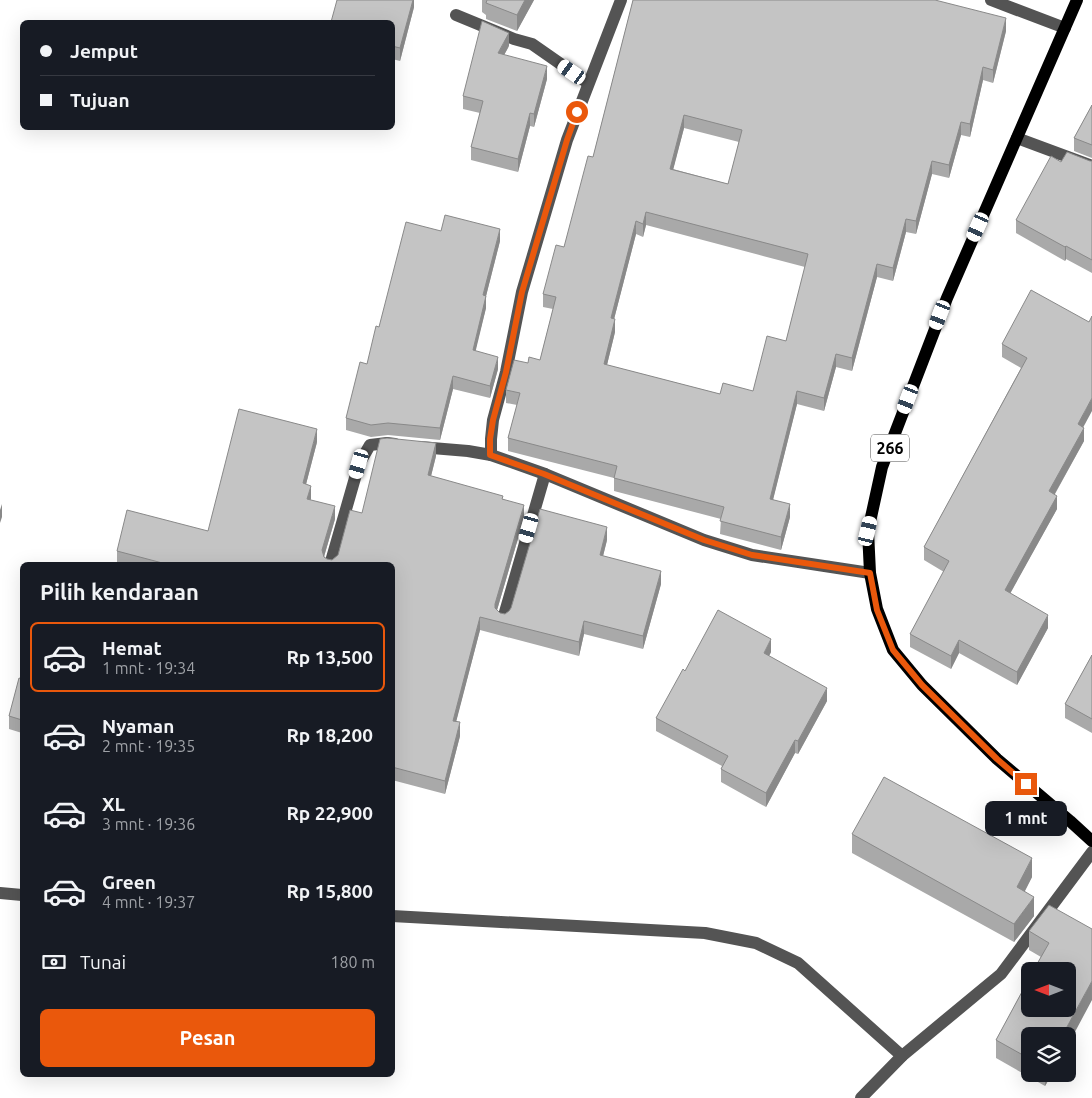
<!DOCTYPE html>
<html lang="id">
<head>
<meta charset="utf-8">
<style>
  :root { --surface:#171b24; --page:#20242c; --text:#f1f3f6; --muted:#9ea1a6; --line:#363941; --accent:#ea580c }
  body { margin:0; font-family:Ubuntu,sans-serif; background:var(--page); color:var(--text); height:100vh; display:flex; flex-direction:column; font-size:19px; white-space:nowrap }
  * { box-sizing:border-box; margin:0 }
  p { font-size:16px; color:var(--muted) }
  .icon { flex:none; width:28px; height:28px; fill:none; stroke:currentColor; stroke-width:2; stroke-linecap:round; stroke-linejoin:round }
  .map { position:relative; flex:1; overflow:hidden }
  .panel { position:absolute; left:20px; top:562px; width:375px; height:515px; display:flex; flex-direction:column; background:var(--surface); border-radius:8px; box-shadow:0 5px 20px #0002 }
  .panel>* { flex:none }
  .hud { position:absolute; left:20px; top:20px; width:375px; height:110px; border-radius:8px; box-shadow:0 5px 20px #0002; display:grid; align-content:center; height:110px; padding:0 20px; background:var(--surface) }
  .needle { width:32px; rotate:270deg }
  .tools { position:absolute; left:1021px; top:962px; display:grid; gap:10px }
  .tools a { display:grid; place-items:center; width:55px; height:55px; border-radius:8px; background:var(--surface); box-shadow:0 5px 20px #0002; font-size:25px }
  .end { position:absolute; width:22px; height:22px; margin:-11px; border:6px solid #ea580c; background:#fff; box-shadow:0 0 0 2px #fff }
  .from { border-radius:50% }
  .bubble { position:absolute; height:35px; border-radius:8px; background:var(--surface); box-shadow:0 5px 20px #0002; font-size:16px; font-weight:600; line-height:35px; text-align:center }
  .car { position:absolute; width:15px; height:30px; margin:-15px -8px; border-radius:6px; box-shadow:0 0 4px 1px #0007; background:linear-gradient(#fff 24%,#345 0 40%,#fff 0 76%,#345 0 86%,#fff 0) }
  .hud b { display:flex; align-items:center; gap:18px; height:48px; font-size:19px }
  .hud b+b { border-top:1px solid var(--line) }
  .hud i { width:12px; height:12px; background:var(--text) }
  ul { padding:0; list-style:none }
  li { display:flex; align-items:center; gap:15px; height:70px; margin:0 10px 8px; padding:0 10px; border:2px solid transparent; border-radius:8px }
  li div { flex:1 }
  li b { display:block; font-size:19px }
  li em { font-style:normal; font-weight:600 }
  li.on { border-color:var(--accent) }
  li>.icon { width:45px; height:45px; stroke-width:1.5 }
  h2 { padding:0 20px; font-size:22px; line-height:60px }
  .pay { display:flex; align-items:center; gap:12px; height:55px; padding:0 20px; font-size:19px }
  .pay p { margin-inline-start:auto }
  .primary-button { display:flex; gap:10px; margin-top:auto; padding:10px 20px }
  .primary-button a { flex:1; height:58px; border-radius:8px; background:var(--accent); color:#fff; font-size:20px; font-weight:600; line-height:58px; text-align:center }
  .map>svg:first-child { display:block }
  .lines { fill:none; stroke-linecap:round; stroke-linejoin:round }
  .minor { stroke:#545454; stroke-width:12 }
  .major { stroke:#000; stroke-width:12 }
  .wall { fill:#a9a9a9; fill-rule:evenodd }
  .shaded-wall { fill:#898989 }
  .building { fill:#c4c4c4; stroke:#898989; fill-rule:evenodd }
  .route { stroke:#ea580c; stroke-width:6 }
  .labels { text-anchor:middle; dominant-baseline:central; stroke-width:5; stroke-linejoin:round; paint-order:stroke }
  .shield { fill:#fff; stroke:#4c4c4c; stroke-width:1 }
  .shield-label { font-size:16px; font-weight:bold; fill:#000 }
</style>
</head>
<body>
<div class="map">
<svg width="1092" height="1098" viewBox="0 0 1092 1098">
  <rect width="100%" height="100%" fill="#fff"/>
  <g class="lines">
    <g class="minor">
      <path d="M 621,0 L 567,140 L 522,292 L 506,372 L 493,420 L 491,439 L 491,455 L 545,474 L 704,540 L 752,555 L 870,573"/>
      <path d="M 991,0 L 1065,28"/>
      <path d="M 456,15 L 514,39 L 532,44 L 588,83"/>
      <path d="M 1017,138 L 1092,166"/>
      <path d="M 420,447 L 468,451 L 491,455"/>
      <path d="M 330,565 L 359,464 L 370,445 L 387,443 L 395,444"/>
      <path d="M 503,619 L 545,474"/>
      <path d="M 0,893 L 22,895"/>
      <path d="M 392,916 L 705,933 L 756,943 L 798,963 L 902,1056"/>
      <path d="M 861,1098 L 902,1056 L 1001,974 L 1092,852"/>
    </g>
    <path class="major" d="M 1077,0 L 947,298 L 882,467 L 868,531 L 870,573 L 877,609 L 893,650 L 922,685 L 997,759 L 1070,821 L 1092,841"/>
  </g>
  <g class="wall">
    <path d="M 414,0 L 414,7 L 400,61 L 392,59 L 392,22 Z"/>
    <path d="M 482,0 L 534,0 L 517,31 L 486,19 L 486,15 L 482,12 Z"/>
    <path d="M 633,0 L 1006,31 L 993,83 L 983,80 L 970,137 L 961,135 L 949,178 L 932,174 L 916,234 L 906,232 L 893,281 L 877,277 L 852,371 L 836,367 L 824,411 L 797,404 L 773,499 L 790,517 L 781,550 L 720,534 L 721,519 L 614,491 L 614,478 L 508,451 L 508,438 L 517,405 L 506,403 L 506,390 L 528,363 L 540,360 L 553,309 L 543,307 L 543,294 L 564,247 L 593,157 ZM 684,128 L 739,142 L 728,184 L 673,169 ZM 646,225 L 805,267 L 786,341 L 753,391 L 720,394 L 607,365 L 615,332 L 614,319 L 636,234 L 643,237 Z"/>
    <path d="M 509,46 L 504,55 L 547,79 L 534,127 L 530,126 L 518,172 L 471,160 L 471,147 L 480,113 L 463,109 L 463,96 Z"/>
    <path d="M 1092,105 L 1092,158 L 1074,151 L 1074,138 Z"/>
    <path d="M 1092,161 L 1092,273 L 1066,259 L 1065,261 L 1016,233 L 1016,220 L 1061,162 Z"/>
    <path d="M 441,231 L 500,241 L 486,296 L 486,308 L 475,351 L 498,369 L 490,398 L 453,389 L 440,440 L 388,435 L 371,437 L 346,430 L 346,418 L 367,364 L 379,327 Z"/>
    <path d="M 1089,322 L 1083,427 L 1084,441 L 1055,494 L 1057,509 L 1010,593 L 1048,628 L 1017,685 L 959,653 L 951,669 L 910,647 L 910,634 L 944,572 L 924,560 L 924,547 L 1021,368 L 1002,357 L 1002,344 Z"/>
    <path d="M 317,442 L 306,484 L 310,500 L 335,519 L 324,557 L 327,559 L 332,560 L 338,555 L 362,513 L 436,456 L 431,476 L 503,499 L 524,518 L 497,610 L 500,613 L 505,614 L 607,540 L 603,556 L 661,584 L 643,649 L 584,634 L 579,656 L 480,630 L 456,721 L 460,736 L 445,794 L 392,780 L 392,565 L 117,565 L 117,551 L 208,531 Z"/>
    <path d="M 771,652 L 769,656 L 827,701 L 798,754 L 795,753 L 766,807 L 721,782 L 721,769 L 722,766 L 656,731 L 656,718 L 685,671 Z"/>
    <path d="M 1092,655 L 1092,733 L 1065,718 L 1065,704 Z"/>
    <path d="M 22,679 L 22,733 L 9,729 L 9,716 Z"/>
    <path d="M 852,834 L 1032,877 L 1025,891 L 1034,916 L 1014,942 L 852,853 Z"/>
    <path d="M 1092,929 L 1030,1036 L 1030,1074 L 1052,1074 L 1045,1086 L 996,1058 L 996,1040 L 1041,957 L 1029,950 L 1029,931 Z"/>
  </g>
  <g class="shaded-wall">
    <path d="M 413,0 L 414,0 L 414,7 L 400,61 L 400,48 Z"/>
    <path d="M 525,0 L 534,0 L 517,31 L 517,15 Z"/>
    <path d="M 1006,18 L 1006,31 L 993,83 L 993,70 Z"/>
    <path d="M 509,33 L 509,46 L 498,66 L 498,53 Z"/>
    <path d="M 547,66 L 547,79 L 534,127 L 534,114 Z"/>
    <path d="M 983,67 L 983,80 L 970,137 L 970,124 Z"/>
    <path d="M 530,113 L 530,126 L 518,172 L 518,159 Z"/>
    <path d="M 684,115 L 684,128 L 670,182 L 670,169 Z"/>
    <path d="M 961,122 L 961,135 L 949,178 L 949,165 Z"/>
    <path d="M 932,161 L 932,174 L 916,234 L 916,221 Z"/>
    <path d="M 646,212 L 646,225 L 643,237 L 643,224 Z"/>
    <path d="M 906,219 L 906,232 L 893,281 L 893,268 Z"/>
    <path d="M 636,221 L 636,234 L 611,331 L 611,318 Z"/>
    <path d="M 500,229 L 500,241 L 483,308 L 483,295 Z"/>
    <path d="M 1066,246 L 1066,259 L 1065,261 L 1065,247 Z"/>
    <path d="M 877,264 L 877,277 L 852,371 L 852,358 Z"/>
    <path d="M 486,296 L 486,308 L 473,362 L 473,350 Z"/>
    <path d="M 615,319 L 615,332 L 604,377 L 604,364 Z"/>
    <path d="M 836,354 L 836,367 L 824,411 L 824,398 Z"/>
    <path d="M 498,357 L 498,369 L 490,398 L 490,386 Z"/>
    <path d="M 453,376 L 453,389 L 440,440 L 440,428 Z"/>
    <path d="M 797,391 L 797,404 L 770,512 L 770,499 Z"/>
    <path d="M 1092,398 L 1092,411 L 1078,437 L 1078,424 Z"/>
    <path d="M 1084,428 L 1084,441 L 1049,504 L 1049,491 Z"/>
    <path d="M 317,429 L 317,442 L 303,496 L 303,483 Z"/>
    <path d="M 436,443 L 436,456 L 428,488 L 428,475 Z"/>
    <path d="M 311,486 L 311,499 L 307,512 L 307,499 Z"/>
    <path d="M 1057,496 L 1057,509 L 1005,603 L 1005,590 Z"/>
    <path d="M 2,504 L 2,517 L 0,523 L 0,510 Z"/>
    <path d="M 790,504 L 790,517 L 781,550 L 781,537 Z"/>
    <path d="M 524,505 L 524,518 L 495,617 L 495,604 Z"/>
    <path d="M 335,506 L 335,519 L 322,563 L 322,550 Z"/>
    <path d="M 607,527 L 607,540 L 600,568 L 600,555 Z"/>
    <path d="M 661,571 L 661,584 L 643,649 L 643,636 Z"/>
    <path d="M 1048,615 L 1048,628 L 1017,685 L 1017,672 Z"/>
    <path d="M 480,617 L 480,630 L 453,734 L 453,721 Z"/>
    <path d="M 584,621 L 584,634 L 579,656 L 579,642 Z"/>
    <path d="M 771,639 L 771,652 L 764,666 L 764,653 Z"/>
    <path d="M 959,640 L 959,653 L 951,669 L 951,656 Z"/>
    <path d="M 827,688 L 827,701 L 798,754 L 798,741 Z"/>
    <path d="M 460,722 L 460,736 L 445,794 L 445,781 Z"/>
    <path d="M 795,740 L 795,753 L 766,807 L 766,793 Z"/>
    <path d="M 1032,858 L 1032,877 L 1017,906 L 1017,887 Z"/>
    <path d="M 1034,897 L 1034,916 L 1014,942 L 1014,924 Z"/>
    <path d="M 1092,981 L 1092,1000 L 1068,1045 L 1068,1036 L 1062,1036 Z"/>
    <path d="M 1045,1074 L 1052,1074 L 1045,1086 Z"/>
  </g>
  <g class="building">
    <path d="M 337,0 L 413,0 L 400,48 L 392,46 L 392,22 L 331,22 Z"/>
    <path d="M 487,0 L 525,0 L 517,15 L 486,3 Z"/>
    <path d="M 633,0 L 935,0 L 1006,18 L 993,70 L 983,67 L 970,124 L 961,122 L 949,165 L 932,161 L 916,221 L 906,219 L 893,268 L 877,264 L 852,358 L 836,354 L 824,398 L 797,391 L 770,499 L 790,504 L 781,537 L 720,521 L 724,507 L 614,478 L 617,466 L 508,438 L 520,393 L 506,390 L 514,360 L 528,363 L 529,357 L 540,360 L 556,297 L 543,294 L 556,245 L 564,247 L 588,156 L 593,157 ZM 684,115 L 742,130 L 728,184 L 670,169 ZM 646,212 L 808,254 L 786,341 L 767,336 L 753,391 L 723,383 L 720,394 L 604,364 L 615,319 L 611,318 L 636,221 L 643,224 Z"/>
    <path d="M 482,21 L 509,33 L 498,53 L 547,66 L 534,114 L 530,113 L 518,159 L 471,147 L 483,101 L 463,96 Z"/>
    <path d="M 1092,105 L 1092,145 L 1074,138 Z"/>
    <path d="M 1067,152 L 1090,161 L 1092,161 L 1092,260 L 1066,246 L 1065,247 L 1016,220 L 1051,156 L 1061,162 Z"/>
    <path d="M 445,215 L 500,229 L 483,295 L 486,296 L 473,350 L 498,357 L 490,386 L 453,376 L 440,428 L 388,423 L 371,425 L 346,418 L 360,362 L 367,364 L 376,326 L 379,327 L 406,222 L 441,231 Z"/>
    <path d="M 1031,290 L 1089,322 L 1092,316 L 1092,398 L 1078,424 L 1084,428 L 1049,491 L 1057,496 L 1005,590 L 1048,615 L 1017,672 L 959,640 L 951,656 L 910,634 L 949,561 L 924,547 L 1027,358 L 1002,344 Z"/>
    <path d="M 239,409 L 317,429 L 303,483 L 311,486 L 307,499 L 335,506 L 322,550 L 324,557 L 327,559 L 332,560 L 338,555 L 350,510 L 362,513 L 380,439 L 387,438 L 436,443 L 428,475 L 503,496 L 502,499 L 524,505 L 495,604 L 495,608 L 500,613 L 505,614 L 509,611 L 511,608 L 540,509 L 607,527 L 600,555 L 661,571 L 643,636 L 584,621 L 579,642 L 480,617 L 453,721 L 460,722 L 445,781 L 392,767 L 392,565 L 170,565 L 117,551 L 127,510 L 208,531 Z"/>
    <path d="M 718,610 L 771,639 L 764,653 L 827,688 L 798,741 L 795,740 L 766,793 L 721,769 L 728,756 L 656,718 L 683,669 L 685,671 Z"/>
    <path d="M 1092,655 L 1092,719 L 1065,704 Z"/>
    <path d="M 19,678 L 22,679 L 22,720 L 9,716 Z"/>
    <path d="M 884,777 L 1032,858 L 1017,887 L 1034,897 L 1014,924 L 852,834 Z"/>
    <path d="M 1049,905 L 1092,929 L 1092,981 L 1062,1036 L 1030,1036 L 1030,1059 L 996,1040 L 1030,977 L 1030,1009 L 1068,1009 L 1068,971 L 1033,971 L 1049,943 L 1029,931 Z"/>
  </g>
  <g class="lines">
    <path class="route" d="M 577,112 L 567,140 L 522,292 L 506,372 L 493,420 L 490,439 L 490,455 L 544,474 L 704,540 L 752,555 L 870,573 L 877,610 L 893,650 L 922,685 L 997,759 L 1026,784"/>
  </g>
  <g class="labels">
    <rect class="shield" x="871" y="434.5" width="38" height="27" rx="4"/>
    <g class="shield-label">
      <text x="890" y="448">266</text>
    </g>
  </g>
</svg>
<div class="tools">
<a><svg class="needle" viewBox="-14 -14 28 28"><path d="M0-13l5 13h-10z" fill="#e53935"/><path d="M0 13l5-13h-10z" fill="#9ea1a6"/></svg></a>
<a><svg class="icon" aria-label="layers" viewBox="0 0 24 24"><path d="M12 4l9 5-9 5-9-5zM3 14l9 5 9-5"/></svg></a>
</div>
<i class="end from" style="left:577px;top:112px"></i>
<i class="end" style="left:1026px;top:784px"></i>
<div class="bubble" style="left:985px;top:801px;width:82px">1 mnt</div>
<i class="car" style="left:572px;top:72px;rotate:305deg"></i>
<i class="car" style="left:978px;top:227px;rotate:204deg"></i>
<i class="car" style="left:940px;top:315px;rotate:201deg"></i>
<i class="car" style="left:908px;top:399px;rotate:201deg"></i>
<i class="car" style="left:359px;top:464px;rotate:196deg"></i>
<i class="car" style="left:529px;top:528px;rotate:196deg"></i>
<i class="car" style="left:868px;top:531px;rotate:13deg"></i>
<div class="hud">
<b><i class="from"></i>Jemput</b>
<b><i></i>Tujuan</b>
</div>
<section class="panel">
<h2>Pilih kendaraan</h2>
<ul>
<li class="on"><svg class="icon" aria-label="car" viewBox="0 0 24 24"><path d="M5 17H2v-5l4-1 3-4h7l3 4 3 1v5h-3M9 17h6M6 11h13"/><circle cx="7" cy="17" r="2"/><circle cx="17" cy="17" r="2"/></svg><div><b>Hemat</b><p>1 mnt · 19:34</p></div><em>Rp 13,500</em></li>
<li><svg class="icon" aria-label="car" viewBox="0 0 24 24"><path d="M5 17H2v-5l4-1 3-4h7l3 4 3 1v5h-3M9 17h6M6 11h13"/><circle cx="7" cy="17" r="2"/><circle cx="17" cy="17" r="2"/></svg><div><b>Nyaman</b><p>2 mnt · 19:35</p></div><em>Rp 18,200</em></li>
<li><svg class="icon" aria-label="car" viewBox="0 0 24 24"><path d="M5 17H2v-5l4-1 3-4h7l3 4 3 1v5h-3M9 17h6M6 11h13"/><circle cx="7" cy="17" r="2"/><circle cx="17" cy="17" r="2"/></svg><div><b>XL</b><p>3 mnt · 19:36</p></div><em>Rp 22,900</em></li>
<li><svg class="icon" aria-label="car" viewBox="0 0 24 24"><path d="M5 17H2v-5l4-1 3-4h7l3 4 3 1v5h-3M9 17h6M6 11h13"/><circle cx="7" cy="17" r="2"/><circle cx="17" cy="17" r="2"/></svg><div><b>Green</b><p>4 mnt · 19:37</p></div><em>Rp 15,800</em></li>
</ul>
<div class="pay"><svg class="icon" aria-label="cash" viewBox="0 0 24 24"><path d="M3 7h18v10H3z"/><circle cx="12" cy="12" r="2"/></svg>Tunai<p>180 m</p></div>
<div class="primary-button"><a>Pesan</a></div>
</section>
</div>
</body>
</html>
